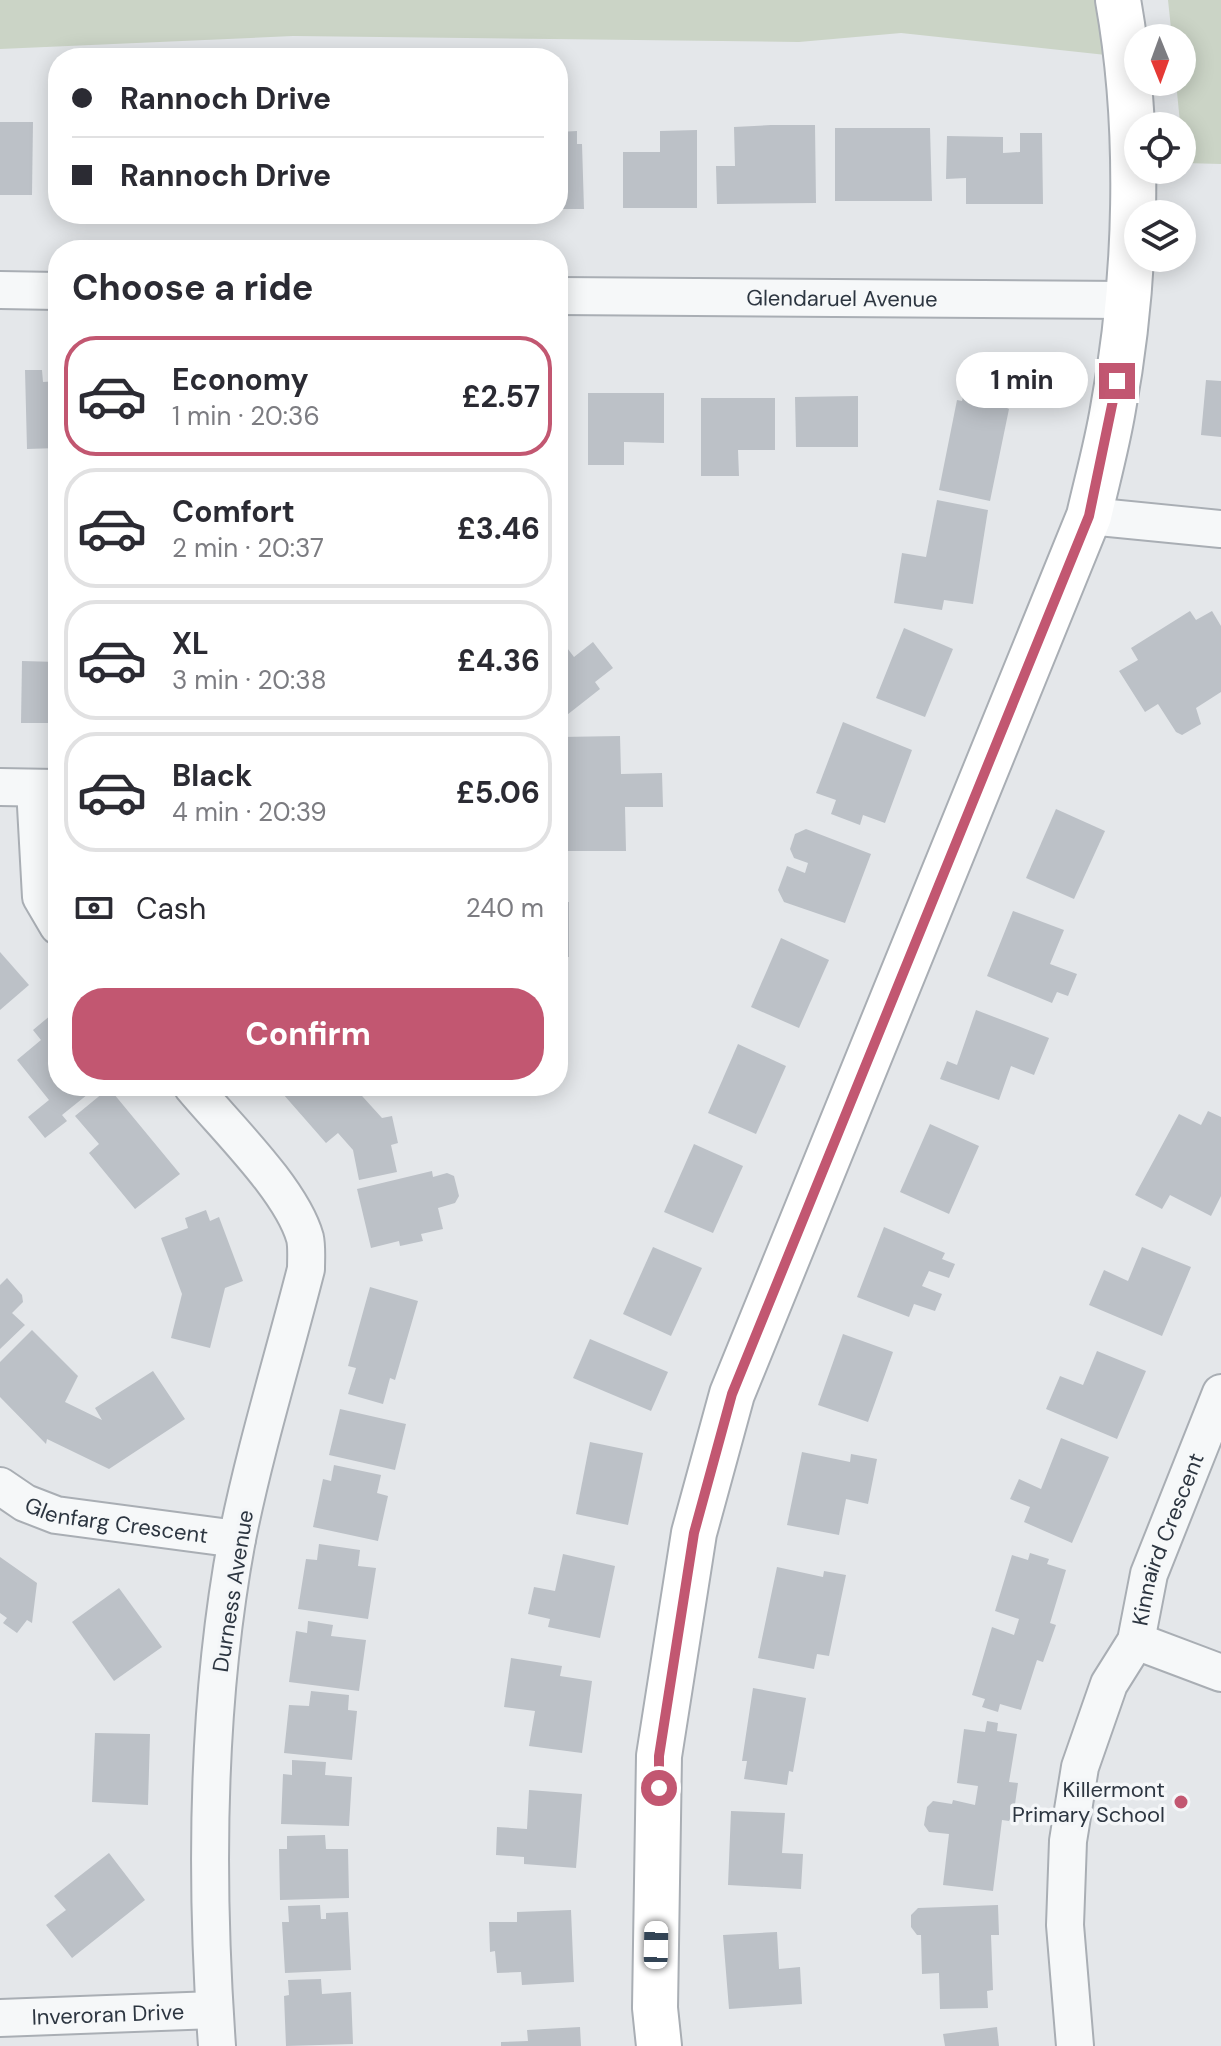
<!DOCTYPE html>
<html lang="en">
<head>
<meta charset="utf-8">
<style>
  :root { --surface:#fff; --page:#f7f7f7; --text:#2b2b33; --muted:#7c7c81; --line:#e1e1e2; --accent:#c25771 }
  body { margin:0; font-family:"DM Sans",sans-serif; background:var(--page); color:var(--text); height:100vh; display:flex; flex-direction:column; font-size:30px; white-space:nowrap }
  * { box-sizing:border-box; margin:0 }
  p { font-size:26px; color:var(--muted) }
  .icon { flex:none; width:44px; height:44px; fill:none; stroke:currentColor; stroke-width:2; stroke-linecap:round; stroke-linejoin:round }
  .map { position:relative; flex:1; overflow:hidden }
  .details { position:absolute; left:48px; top:240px; width:520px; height:856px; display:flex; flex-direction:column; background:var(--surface); border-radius:32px; box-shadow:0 4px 20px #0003 }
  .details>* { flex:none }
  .banner { position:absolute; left:48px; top:48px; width:520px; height:176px; border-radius:32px; box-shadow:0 4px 20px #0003; display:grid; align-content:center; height:176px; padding:0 24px; background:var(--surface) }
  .needle { width:52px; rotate:179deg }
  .controls { position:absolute; left:1124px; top:24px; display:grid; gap:16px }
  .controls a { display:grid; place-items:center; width:72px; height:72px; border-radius:50%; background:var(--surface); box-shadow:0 4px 20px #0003; font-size:40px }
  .end { position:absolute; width:36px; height:36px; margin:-18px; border:10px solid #c25771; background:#fff; box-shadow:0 0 0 4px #fff }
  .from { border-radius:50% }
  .bubble { position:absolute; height:56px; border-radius:28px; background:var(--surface); box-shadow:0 4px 20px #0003; font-size:26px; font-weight:700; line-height:56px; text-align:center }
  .car { position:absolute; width:24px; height:48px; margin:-24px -12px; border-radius:10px; box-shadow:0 0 6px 2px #0007; background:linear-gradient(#fff 24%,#345 0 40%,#fff 0 76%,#345 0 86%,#fff 0) }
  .banner b { display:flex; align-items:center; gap:28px; height:76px; font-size:30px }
  .banner b+b { border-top:2px solid var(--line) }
  .banner i { width:20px; height:20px; background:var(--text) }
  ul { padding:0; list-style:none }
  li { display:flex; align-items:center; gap:24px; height:120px; margin:0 16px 12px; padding:0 8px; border:4px solid var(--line); border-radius:32px }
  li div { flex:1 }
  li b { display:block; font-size:30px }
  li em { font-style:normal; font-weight:700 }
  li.on { border-color:var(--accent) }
  li>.icon { width:72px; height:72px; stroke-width:1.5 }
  h2 { padding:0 24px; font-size:36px; line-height:96px }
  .pay { display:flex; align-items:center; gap:20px; height:88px; padding:0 24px; font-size:30px }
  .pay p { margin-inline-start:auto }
  .action { display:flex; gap:16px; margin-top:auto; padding:16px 24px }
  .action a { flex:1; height:92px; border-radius:32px; background:var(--accent); color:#fff; font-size:32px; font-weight:700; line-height:92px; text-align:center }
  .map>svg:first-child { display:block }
  .green { fill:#cbd4c6 }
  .building { fill:#bcc1c7 }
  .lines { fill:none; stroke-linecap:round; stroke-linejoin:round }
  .street-casing { stroke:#a9aeb4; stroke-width:40 }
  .secondary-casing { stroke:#a9aeb4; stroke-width:48 }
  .street { stroke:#f6f8f9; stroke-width:36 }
  .secondary { stroke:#fff; stroke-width:44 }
  .route { stroke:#c25771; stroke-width:10 }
  .poi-dot { fill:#c25771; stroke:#f4f6f8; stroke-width:3 }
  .labels { text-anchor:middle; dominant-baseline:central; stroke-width:7; stroke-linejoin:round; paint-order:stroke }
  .street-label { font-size:22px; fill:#2d3641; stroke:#f4f6f8 }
  .poi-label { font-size:22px; fill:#2d3641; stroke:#f4f6f8; text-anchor:end }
</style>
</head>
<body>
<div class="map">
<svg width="1221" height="2046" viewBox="0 0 1221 2046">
  <rect width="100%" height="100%" fill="#e4e7ea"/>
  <g class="green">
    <path d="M 0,0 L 1100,0 L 1106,55 L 901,33 L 799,42 L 293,36 L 0,49 Z"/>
    <path d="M 1168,0 L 1221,0 L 1221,164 L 1184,163 L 1176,82 L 1182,82 L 1182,38 L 1172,38 Z"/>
  </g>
  <g class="building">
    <path d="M 0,122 L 33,122 L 32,195 L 0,195 Z"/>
    <path d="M 771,125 L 815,125 L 816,203 L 717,204 L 716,166 L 735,166 L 734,127 Z"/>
    <path d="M 835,128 L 930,128 L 932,201 L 835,201 Z"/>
    <path d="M 697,130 L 697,208 L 623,208 L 623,152 L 660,152 L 660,131 Z"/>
    <path d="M 577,131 L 577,144 L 582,144 L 584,209 L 558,209 L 558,132 Z"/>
    <path d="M 1020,133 L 1042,133 L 1043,204 L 966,204 L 966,178 L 946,179 L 947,136 L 1003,137 L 1003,153 L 1020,152 Z"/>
    <path d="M 25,370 L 42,370 L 43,382 L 58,381 L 58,448 L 27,449 Z"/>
    <path d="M 968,376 L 1010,385 L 1005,407 L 1009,409 L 990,501 L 939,490 L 957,400 L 962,401 Z"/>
    <path d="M 1206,380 L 1221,381 L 1221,437 L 1201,435 Z"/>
    <path d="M 588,393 L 664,393 L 664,443 L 624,442 L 624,465 L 588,465 Z"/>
    <path d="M 858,396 L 858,447 L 796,447 L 795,397 Z"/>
    <path d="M 701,398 L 775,398 L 775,450 L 738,450 L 739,476 L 701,476 Z"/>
    <path d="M 937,500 L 988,510 L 973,604 L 944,600 L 942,610 L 894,603 L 902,553 L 926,557 Z"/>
    <path d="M 1190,611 L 1196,620 L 1212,611 L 1221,626 L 1221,692 L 1196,708 L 1201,724 L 1182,735 L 1176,732 L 1158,704 L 1145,712 L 1119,671 L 1138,660 L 1131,648 Z"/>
    <path d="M 904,628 L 953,649 L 925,717 L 876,698 Z"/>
    <path d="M 558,636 L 574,657 L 593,642 L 613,668 L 595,682 L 600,689 L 558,722 Z"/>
    <path d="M 22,661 L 58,662 L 58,723 L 21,723 Z"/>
    <path d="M 843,722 L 912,750 L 885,823 L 863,815 L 860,825 L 831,814 L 836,800 L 816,793 Z"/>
    <path d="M 620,736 L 621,774 L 662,773 L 663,807 L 625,807 L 626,851 L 563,851 L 561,737 Z"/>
    <path d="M 1056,809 L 1105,831 L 1074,899 L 1026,878 Z"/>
    <path d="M 806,829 L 871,854 L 845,923 L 784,902 L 778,890 L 787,866 L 805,873 L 808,863 L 794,858 L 790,849 L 795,834 Z"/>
    <rect x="558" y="902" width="11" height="55"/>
    <path d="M 1013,911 L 1064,930 L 1050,964 L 1077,974 L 1068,996 L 1057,992 L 1052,1003 L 987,976 Z"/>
    <path d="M 781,938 L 829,960 L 799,1028 L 751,1007 Z"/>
    <path d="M 0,952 L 29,985 L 0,1010 Z"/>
    <path d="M 976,1010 L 1049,1038 L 1034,1075 L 1011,1066 L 999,1100 L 940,1079 L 947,1061 L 957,1065 Z"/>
    <path d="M 51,1015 L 58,1024 L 58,1086 L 98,1086 L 62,1115 L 67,1121 L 45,1138 L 28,1117 L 49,1100 L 17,1060 L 41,1040 L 33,1030 Z"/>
    <path d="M 738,1044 L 786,1066 L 756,1134 L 708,1113 Z"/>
    <path d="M 276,1086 L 353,1086 L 382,1118 L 392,1116 L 398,1143 L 391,1145 L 397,1172 L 359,1180 L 353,1150 L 338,1133 L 326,1143 Z"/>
    <path d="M 109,1088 L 180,1174 L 135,1209 L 89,1153 L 99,1144 L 75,1116 Z"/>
    <path d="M 1208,1111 L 1221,1117 L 1221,1196 L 1211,1216 L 1170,1195 L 1162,1209 L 1135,1195 L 1179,1114 L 1201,1125 Z"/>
    <path d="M 930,1124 L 979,1146 L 949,1214 L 900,1192 Z"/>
    <path d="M 694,1144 L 743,1166 L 713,1233 L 664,1212 Z"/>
    <path d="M 432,1171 L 433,1177 L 447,1173 L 454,1176 L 459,1196 L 455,1203 L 438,1208 L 443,1229 L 421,1234 L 423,1241 L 400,1246 L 399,1241 L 371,1248 L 357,1189 Z"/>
    <path d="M 206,1210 L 210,1221 L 219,1217 L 243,1281 L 225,1288 L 210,1348 L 171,1338 L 182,1294 L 161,1238 L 188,1228 L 185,1218 Z"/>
    <path d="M 884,1227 L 945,1253 L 942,1259 L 955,1264 L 949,1278 L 929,1271 L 922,1286 L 942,1294 L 935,1311 L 914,1304 L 909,1317 L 857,1297 Z"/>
    <path d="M 653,1247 L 702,1268 L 671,1336 L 623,1314 Z"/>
    <path d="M 1142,1247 L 1191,1267 L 1162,1336 L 1089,1305 L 1104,1270 L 1128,1281 Z"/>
    <path d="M 7,1278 L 22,1295 L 23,1302 L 12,1313 L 25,1325 L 0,1349 L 0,1285 Z"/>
    <path d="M 370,1287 L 418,1301 L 395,1380 L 390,1378 L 383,1404 L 348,1394 L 356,1368 L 348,1366 Z"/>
    <path d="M 32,1330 L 78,1376 L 65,1402 L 102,1420 L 95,1408 L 153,1371 L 185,1419 L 109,1469 L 47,1439 L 46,1444 L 0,1397 L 0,1362 Z"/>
    <path d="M 843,1334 L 893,1352 L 868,1422 L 818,1405 Z"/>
    <path d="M 590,1339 L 668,1372 L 651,1411 L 573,1378 Z"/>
    <path d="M 1097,1351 L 1146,1371 L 1117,1439 L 1046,1409 L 1060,1376 L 1083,1385 Z"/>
    <path d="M 340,1409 L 406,1424 L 395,1470 L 329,1455 Z"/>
    <path d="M 1061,1438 L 1109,1457 L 1072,1543 L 1024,1522 L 1030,1507 L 1010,1499 L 1019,1479 L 1041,1489 Z"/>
    <path d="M 590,1442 L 643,1453 L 628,1525 L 576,1514 Z"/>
    <path d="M 802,1452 L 850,1462 L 851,1454 L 877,1459 L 868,1504 L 846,1499 L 839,1535 L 787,1525 Z"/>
    <path d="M 334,1465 L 381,1475 L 377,1493 L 388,1496 L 378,1541 L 313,1527 L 323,1479 L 331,1481 Z"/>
    <path d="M 319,1544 L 360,1550 L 358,1566 L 376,1568 L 368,1619 L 298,1609 L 306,1559 L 317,1560 Z"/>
    <path d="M 1030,1553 L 1049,1559 L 1047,1564 L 1066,1570 L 1050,1623 L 1056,1625 L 1043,1662 L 1037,1660 L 1021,1710 L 1000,1704 L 998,1712 L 982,1707 L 985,1699 L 972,1695 L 992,1627 L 1014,1635 L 1019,1619 L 995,1611 L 1012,1555 L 1028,1560 Z"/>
    <path d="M 563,1554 L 615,1566 L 600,1638 L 548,1627 L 550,1619 L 528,1614 L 534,1587 L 555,1591 Z"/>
    <path d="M 0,1557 L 37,1583 L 32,1623 L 27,1620 L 17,1633 L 3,1623 L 7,1618 L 0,1613 Z"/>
    <path d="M 777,1567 L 823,1577 L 824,1571 L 846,1575 L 829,1656 L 817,1654 L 814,1669 L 758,1658 Z"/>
    <path d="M 119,1588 L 162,1647 L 114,1681 L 72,1622 Z"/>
    <path d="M 308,1621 L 333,1625 L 331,1636 L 366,1640 L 359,1691 L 289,1682 L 296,1631 L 307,1633 Z"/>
    <path d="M 511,1658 L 562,1666 L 560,1676 L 592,1681 L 582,1753 L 529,1746 L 535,1711 L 504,1707 Z"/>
    <path d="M 753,1688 L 806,1698 L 793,1772 L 789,1771 L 787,1785 L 744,1779 L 747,1761 L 742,1761 Z"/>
    <path d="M 311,1691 L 349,1695 L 348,1710 L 357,1711 L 352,1760 L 284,1753 L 289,1705 L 309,1706 Z"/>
    <path d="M 987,1721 L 998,1723 L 997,1731 L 1017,1734 L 1009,1782 L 1018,1783 L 1014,1811 L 1009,1821 L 1002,1820 L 993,1891 L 943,1885 L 949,1834 L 929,1832 L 924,1825 L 927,1807 L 933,1801 L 952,1804 L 953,1800 L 975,1805 L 978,1786 L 957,1783 L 964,1729 L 985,1732 Z"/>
    <path d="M 95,1733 L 150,1734 L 148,1805 L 92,1802 Z"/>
    <path d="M 292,1760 L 326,1762 L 325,1775 L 352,1777 L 349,1826 L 281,1824 L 283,1774 L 292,1775 Z"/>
    <path d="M 529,1790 L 582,1794 L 576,1868 L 524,1864 L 524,1857 L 496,1855 L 497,1827 L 527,1829 Z"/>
    <path d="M 731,1811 L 785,1813 L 782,1853 L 803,1854 L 801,1889 L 728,1885 Z"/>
    <path d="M 325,1835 L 326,1849 L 348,1849 L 349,1898 L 280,1900 L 279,1849 L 287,1849 L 287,1836 Z"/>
    <path d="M 109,1853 L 145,1900 L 72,1958 L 46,1925 L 66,1910 L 54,1896 Z"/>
    <path d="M 320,1905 L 321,1919 L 326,1919 L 326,1913 L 348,1912 L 351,1970 L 285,1973 L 282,1922 L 289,1922 L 288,1906 Z"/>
    <path d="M 998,1905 L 999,1935 L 991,1935 L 993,1990 L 987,1991 L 988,2008 L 940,2009 L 939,1973 L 922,1974 L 921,1935 L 917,1935 L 911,1927 L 911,1915 L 918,1908 Z"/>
    <path d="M 571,1910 L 574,1982 L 522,1985 L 521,1972 L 497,1973 L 495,1951 L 490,1952 L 489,1922 L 517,1922 L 517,1912 Z"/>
    <path d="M 777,1932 L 779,1969 L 800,1967 L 802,2004 L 729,2009 L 723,1935 Z"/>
    <path d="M 321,1979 L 322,1994 L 351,1992 L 353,2044 L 286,2046 L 284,1996 L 289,1995 L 288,1980 Z"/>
    <path d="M 580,2027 L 581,2046 L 501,2046 L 501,2042 L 528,2041 L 527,2030 Z"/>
    <path d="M 997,2027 L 999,2046 L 945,2046 L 943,2034 Z"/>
  </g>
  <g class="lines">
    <defs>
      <g id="street">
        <path d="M 0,290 L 58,291"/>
        <path id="s1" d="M 558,296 L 1126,300"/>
        <path d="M 1089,516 L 1221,529"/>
        <path d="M 0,787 L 56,788"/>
        <path d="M 35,788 L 41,897 L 58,926"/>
        <path d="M 192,1086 C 225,1126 291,1189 305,1238 C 307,1247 306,1259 306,1269 C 283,1359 255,1449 237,1539 C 206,1705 205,1878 217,2046"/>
        <path id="s2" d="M 0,1486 L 25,1503 L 56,1515 L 237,1539"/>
        <path d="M 1136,1641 L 1221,1673"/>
        <path id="s3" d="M 0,2018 L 214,2010"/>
        <path id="s4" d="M 1075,2046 L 1065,1925 L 1068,1841 L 1080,1767 L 1109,1684 L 1136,1641 L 1149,1574 L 1221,1393"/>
      </g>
      <path id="secondary" d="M 659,2046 L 655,2008 L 659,1756 L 694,1533 L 732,1394 L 1089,516 C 1097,481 1107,445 1113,409 C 1137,280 1141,128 1118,0"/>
    </defs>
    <use href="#street" class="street-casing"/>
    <use href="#secondary" class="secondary-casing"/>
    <use href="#street" class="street"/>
    <use href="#secondary" class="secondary"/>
  </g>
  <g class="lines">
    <path class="route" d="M 659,1788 L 659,1756 L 694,1533 L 732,1394 L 1089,516 L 1117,381"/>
  </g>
  <circle class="poi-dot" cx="1181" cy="1802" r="8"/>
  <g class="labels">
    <g class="street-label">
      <text stroke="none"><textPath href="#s1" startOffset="284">Glendaruel Avenue</textPath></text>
      <text stroke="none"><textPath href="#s2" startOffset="124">Glenfarg Crescent</textPath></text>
      <text stroke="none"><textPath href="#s4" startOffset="526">Kinnaird Crescent</textPath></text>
      <text transform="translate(233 1591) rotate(-81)">Durness Avenue</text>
      <text stroke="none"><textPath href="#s3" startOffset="108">Inveroran Drive</textPath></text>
    </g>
    <g class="poi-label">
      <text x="1165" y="1789">Killermont<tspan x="1165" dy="25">Primary School</tspan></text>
    </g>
  </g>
</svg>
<div class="controls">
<a><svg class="needle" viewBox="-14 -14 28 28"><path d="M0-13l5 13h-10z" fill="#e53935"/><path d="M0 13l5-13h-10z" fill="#7c7c81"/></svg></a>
<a><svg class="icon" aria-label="locate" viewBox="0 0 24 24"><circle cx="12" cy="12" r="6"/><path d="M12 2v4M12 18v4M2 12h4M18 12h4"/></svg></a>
<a><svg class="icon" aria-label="layers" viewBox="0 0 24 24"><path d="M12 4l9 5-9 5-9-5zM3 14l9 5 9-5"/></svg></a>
</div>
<i class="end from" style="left:659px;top:1788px"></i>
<i class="end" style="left:1117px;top:381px"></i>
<div class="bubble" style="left:956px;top:352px;width:132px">1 min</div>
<i class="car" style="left:656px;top:1945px;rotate:1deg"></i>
<div class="banner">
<b><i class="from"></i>Rannoch Drive</b>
<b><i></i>Rannoch Drive</b>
</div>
<section class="details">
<h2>Choose a ride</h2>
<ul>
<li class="on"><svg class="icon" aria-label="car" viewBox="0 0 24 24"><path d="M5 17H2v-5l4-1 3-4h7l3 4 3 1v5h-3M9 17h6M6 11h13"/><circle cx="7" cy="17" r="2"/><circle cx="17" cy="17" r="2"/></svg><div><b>Economy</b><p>1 min · 20:36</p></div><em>£2.57</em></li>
<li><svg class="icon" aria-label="car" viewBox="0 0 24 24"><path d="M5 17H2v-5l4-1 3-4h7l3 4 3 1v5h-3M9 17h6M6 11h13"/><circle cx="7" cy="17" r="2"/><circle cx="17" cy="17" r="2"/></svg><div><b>Comfort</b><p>2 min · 20:37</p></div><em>£3.46</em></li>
<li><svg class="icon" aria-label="car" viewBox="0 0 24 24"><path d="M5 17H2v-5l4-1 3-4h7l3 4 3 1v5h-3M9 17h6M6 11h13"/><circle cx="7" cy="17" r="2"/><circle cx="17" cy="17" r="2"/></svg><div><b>XL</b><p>3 min · 20:38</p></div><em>£4.36</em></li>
<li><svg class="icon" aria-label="car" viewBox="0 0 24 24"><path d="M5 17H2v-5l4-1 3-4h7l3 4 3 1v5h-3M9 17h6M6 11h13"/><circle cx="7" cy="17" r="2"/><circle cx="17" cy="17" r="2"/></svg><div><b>Black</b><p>4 min · 20:39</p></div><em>£5.06</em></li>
</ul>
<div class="pay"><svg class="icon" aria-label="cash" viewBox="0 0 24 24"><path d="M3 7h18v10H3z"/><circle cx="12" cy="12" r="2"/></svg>Cash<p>240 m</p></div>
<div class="action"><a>Confirm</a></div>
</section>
</div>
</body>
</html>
